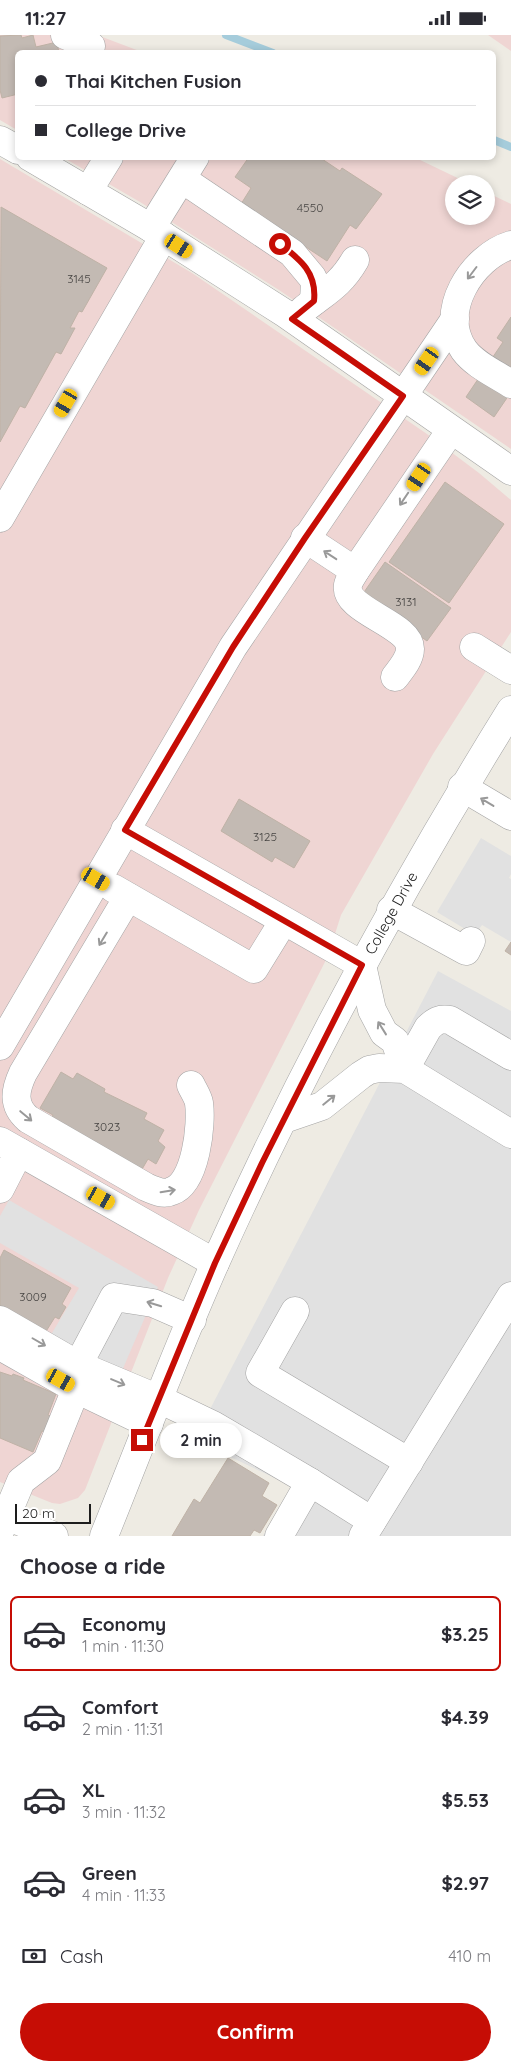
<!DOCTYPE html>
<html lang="en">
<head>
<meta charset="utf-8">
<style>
  :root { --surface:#fff; --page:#f2f2f3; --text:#2b2b33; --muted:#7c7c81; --line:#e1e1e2; --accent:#c60d05 }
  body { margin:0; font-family:Quicksand,sans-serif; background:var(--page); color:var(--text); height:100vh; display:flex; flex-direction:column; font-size:19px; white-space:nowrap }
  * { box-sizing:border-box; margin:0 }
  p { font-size:16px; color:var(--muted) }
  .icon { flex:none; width:28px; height:28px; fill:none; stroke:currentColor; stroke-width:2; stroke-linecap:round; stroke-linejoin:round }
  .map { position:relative; height:1501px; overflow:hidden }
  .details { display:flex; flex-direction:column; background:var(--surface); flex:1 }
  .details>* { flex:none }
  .guide { position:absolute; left:15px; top:15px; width:481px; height:110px; border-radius:8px; box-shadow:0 2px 8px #0003; display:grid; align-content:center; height:110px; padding:0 20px; background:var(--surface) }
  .fabs { position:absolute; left:445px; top:140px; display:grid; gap:10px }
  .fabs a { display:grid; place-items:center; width:50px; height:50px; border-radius:50%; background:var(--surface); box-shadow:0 2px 8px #0003; font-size:25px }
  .scale { position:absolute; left:15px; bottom:12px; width:76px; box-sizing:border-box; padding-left:5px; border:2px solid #1d1d1d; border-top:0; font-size:14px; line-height:18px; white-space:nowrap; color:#1d1d1d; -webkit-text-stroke:4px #fff; paint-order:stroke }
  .end { position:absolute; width:22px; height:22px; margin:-11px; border:6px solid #c60d05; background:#fff; box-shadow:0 0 0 2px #fff }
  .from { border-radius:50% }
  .bubble { position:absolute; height:35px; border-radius:18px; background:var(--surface); box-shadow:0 2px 8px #0003; font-size:16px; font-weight:700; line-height:35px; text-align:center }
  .car { position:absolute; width:15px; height:30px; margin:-15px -8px; border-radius:6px; box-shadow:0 0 4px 1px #0007; background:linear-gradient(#f5c518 24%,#345 0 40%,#f5c518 0 76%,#345 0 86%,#f5c518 0) }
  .guide b { display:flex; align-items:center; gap:18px; height:48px; font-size:19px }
  .guide b+b { border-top:1px solid var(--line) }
  .guide i { width:12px; height:12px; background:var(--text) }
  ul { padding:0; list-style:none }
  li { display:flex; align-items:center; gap:15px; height:75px; margin:0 10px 8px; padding:0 10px; border:2px solid transparent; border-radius:8px }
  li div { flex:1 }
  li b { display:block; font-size:19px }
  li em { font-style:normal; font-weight:700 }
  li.on { border-color:var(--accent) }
  li>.icon { width:45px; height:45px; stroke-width:1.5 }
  h2 { padding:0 20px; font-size:22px; line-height:60px }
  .pay { display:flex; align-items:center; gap:12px; height:55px; padding:0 20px; font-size:19px }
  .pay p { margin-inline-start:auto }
  .action { display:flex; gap:10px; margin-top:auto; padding:10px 20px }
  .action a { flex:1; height:58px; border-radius:30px; background:var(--accent); color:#fff; font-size:20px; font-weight:700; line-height:58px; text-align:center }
  .status { display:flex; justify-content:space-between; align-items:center; height:35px; padding:0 25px; background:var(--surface); direction:ltr }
  .status svg { height:14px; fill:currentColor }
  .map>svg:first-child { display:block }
  .commercial { fill:#efd5d3 }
  .parking { fill:#e1e1e1 }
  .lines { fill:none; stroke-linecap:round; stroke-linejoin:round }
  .stream { stroke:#a5ccdb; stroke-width:8 }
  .building { fill:#c3bab3; stroke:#bfb2a6 }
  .minor-casing { stroke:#a4a4a4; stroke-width:29 }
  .minor { stroke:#fff; stroke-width:28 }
  .oneway { stroke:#999 }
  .route { stroke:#c60d05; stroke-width:6 }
  .labels { text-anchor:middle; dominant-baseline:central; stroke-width:5; stroke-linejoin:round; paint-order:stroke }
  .number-label { font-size:12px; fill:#464442 }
  .street-label { font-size:15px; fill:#1d1d1d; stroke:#fff }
</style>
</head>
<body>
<div class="status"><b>11:27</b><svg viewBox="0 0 49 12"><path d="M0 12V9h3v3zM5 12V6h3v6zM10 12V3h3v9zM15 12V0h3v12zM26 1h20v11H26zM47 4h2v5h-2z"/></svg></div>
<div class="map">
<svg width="511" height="1501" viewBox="0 0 511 1501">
  <rect width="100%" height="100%" fill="#eeebe3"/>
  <g class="commercial">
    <path d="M 0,0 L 97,0 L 142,17 L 18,18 L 17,95 L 0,85 Z"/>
    <path d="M 488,0 L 511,0 L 511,16 Z"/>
    <path d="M 64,123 L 416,123 L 470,149 L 454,149 L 454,181 L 486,181 L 486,157 L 511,169 L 511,414 L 279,255 L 140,167 Z"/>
    <path d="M 0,124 L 192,238 L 427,399 L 479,438 L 511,465 L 511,597 L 433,719 L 341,880 L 328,921 L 199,1175 L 168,1243 L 85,1455 L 78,1463 L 60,1469 L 52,1468 L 0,1447 Z"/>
  </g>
  <g class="parking">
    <path d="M 481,803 L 511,821 L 511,839 L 509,843 L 511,844 L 511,907 L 482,890 L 475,900 L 437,877 Z"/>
    <path d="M 438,936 L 511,976 L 511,1501 L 263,1501 L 292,1451 L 194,1405 Z"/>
    <path d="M 9,1165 L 158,1252 L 112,1359 L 40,1318 L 79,1253 L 0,1208 L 0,1181 Z"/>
  </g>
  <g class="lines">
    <g class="stream">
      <path d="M 226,0 L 273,18"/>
      <path d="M 494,105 L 511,112"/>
    </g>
  </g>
  <g class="building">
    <path d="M 21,0 L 22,3 L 33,0 L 36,12 L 57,7 L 59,18 L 18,18 L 18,59 L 2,63 L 0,55 L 0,1 Z"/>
    <path d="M 249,122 L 319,122 L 340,136 L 342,133 L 382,159 L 356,194 L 350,190 L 327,226 L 241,169 L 251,153 L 235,142 Z"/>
    <path d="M 1,172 L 107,233 L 82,277 L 79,276 L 70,293 L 75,293 L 61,319 L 56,317 L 25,373 L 20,371 L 0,407 Z"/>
    <path d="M 511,282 L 511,357 L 494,382 L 466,362 L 503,307 L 497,303 Z"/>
    <path d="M 445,447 L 504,489 L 449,568 L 389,527 Z"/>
    <path d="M 385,527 L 451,573 L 427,606 L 362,560 Z"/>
    <path d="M 239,764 L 310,806 L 294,833 L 275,822 L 272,827 L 221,796 Z"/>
    <path d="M 511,907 L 511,920 L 505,916 Z"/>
    <path d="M 61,1037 L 73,1044 L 77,1038 L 105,1054 L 104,1057 L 147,1078 L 144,1084 L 164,1095 L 158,1106 L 165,1112 L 156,1129 L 148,1124 L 141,1136 L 50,1086 L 53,1080 L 40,1073 Z"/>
    <path d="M 4,1215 L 71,1253 L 62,1269 L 66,1272 L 59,1284 L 55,1282 L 45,1298 L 0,1275 L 0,1223 Z"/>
    <path d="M 0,1337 L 12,1341 L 13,1339 L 24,1343 L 23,1345 L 56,1359 L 48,1380 L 53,1382 L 46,1398 L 42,1396 L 33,1417 L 0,1403 Z"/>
    <path d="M 228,1423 L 269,1448 L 262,1461 L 277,1470 L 260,1498 L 254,1495 L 250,1501 L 172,1501 L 194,1464 L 200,1468 Z"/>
  </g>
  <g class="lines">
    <defs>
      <g id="minor">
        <path d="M 65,0 L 91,11 L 87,18"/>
        <path d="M 0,105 L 18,115"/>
        <path d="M 30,122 L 151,193 L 286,279 L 511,436"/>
        <path d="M 182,144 L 292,218 L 312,242 L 315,248 L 314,266"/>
        <path d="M 88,156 L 109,122"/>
        <path d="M 151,193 L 195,122"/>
        <path d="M 511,210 C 472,222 437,277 464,315 C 475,330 496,339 511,349"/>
        <path d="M 303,275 C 325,257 340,251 355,225"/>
        <path d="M 0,483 L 164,201"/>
        <path d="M 305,503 L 355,536"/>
        <path d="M 474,612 L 511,635"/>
        <path d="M 395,642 C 401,634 410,624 410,614 C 411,589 343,576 348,550 C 349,545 353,540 355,536 L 451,395"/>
        <path d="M 462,752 L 511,781"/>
        <path d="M 125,795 L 362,930 L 372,975 L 384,998 L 395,1006 L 405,1034"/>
        <path d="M 113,853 L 254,934 L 283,887"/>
        <path d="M 128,862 L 23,1038 C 15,1055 12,1070 28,1084 L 146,1152 C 155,1156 164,1160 172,1156 C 196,1148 202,1089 199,1068 C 198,1062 193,1055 191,1050"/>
        <path d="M 391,875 L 466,916 L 471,906"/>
        <path d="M 0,1011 L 233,612 L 455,284"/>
        <path d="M 405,1034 L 428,993 C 435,986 440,983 450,985 L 511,1021"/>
        <path d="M 284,1084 L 322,1071 L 361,1040 L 369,1035 L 379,1033 L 405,1034 L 511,1099"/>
        <path d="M 0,1106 L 215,1228"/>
        <path d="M 0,1154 L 19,1117"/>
        <path d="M 295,1276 L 260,1338 L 409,1427"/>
        <path d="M 0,1285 L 78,1330 L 159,1364 L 213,1390 L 310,1447 L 279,1501"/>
        <path d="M 0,1311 L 76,1354"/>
        <path d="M 78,1330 L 114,1262 L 153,1268 L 192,1285"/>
        <path d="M 310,1447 L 372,1486"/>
        <path d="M 0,1478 L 54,1501"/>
        <path d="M 0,1496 L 21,1446 L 47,1426 L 76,1354 L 149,1389"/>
        <path d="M 104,1501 C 141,1409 176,1316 216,1226 C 301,1036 401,852 511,675"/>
        <path d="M 363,1501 L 511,1261"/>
      </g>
    </defs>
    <use href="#minor" class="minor-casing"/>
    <use href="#minor" class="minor"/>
  </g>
  <defs><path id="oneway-shaft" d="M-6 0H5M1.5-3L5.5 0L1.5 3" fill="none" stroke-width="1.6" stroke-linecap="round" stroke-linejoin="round" transform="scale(1.25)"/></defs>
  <g class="oneway">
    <use href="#oneway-shaft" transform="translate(472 238) rotate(127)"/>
    <use href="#oneway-shaft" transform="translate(404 464) rotate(124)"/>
    <use href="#oneway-shaft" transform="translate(330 520) rotate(-147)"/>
    <use href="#oneway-shaft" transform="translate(487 767) rotate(-149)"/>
    <use href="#oneway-shaft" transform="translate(103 904) rotate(121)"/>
    <use href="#oneway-shaft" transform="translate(382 993) rotate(-122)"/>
    <use href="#oneway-shaft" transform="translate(329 1065) rotate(-39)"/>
    <use href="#oneway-shaft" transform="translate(26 1081) rotate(40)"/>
    <use href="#oneway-shaft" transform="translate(168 1156) rotate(-9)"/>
    <use href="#oneway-shaft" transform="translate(154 1269) rotate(-163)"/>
    <use href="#oneway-shaft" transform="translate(39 1307) rotate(30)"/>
    <use href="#oneway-shaft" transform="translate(118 1347) rotate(23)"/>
  </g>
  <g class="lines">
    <path class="route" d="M 142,1405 L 215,1228 L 262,1128 L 362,930 L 125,795 L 233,612 L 305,503 L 403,361 L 292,284 L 314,266 C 317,238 301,225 280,209"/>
  </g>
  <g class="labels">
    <g class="number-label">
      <text x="310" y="172">4550</text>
      <text x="79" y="243">3145</text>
      <text x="406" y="566">3131</text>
      <text x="265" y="801">3125</text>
      <text x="107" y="1091">3023</text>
      <text x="33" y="1261">3009</text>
    </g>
    <g class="street-label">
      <text transform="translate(391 878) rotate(-61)">College Drive</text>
    </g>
  </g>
</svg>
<div class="fabs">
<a><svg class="icon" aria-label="layers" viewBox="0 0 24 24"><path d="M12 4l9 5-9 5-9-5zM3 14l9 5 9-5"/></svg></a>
</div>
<div class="scale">20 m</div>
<i class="end from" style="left:280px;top:209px"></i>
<i class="end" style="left:142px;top:1405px"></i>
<div class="bubble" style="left:160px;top:1388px;width:82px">2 min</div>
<i class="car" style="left:179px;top:211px;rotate:123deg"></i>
<i class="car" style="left:427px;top:326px;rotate:215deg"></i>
<i class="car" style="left:66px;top:368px;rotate:210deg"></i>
<i class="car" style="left:419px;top:442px;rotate:214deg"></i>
<i class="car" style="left:96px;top:844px;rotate:120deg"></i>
<i class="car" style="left:101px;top:1163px;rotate:119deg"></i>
<i class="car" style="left:61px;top:1345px;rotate:119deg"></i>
<div class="guide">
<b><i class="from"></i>Thai Kitchen Fusion</b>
<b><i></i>College Drive</b>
</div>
</div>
<section class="details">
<h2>Choose a ride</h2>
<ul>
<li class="on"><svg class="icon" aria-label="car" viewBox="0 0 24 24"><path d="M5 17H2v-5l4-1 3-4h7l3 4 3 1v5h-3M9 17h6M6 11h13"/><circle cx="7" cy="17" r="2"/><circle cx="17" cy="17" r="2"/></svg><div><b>Economy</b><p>1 min · 11:30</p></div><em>$3.25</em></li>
<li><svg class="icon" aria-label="car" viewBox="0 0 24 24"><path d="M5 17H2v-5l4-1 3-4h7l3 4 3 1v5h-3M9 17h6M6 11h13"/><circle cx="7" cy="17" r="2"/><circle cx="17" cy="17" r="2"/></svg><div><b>Comfort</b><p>2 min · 11:31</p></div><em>$4.39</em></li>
<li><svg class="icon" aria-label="car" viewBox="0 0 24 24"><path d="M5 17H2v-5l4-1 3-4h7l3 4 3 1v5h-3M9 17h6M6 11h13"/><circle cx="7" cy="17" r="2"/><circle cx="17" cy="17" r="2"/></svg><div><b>XL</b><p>3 min · 11:32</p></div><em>$5.53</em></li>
<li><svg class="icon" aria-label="car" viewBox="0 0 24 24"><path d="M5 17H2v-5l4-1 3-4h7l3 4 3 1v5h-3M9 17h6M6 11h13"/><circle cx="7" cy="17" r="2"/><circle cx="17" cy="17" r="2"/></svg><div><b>Green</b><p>4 min · 11:33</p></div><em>$2.97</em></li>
</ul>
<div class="pay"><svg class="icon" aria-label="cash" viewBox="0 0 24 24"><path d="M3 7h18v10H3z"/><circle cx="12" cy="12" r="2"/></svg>Cash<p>410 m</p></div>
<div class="action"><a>Confirm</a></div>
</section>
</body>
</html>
